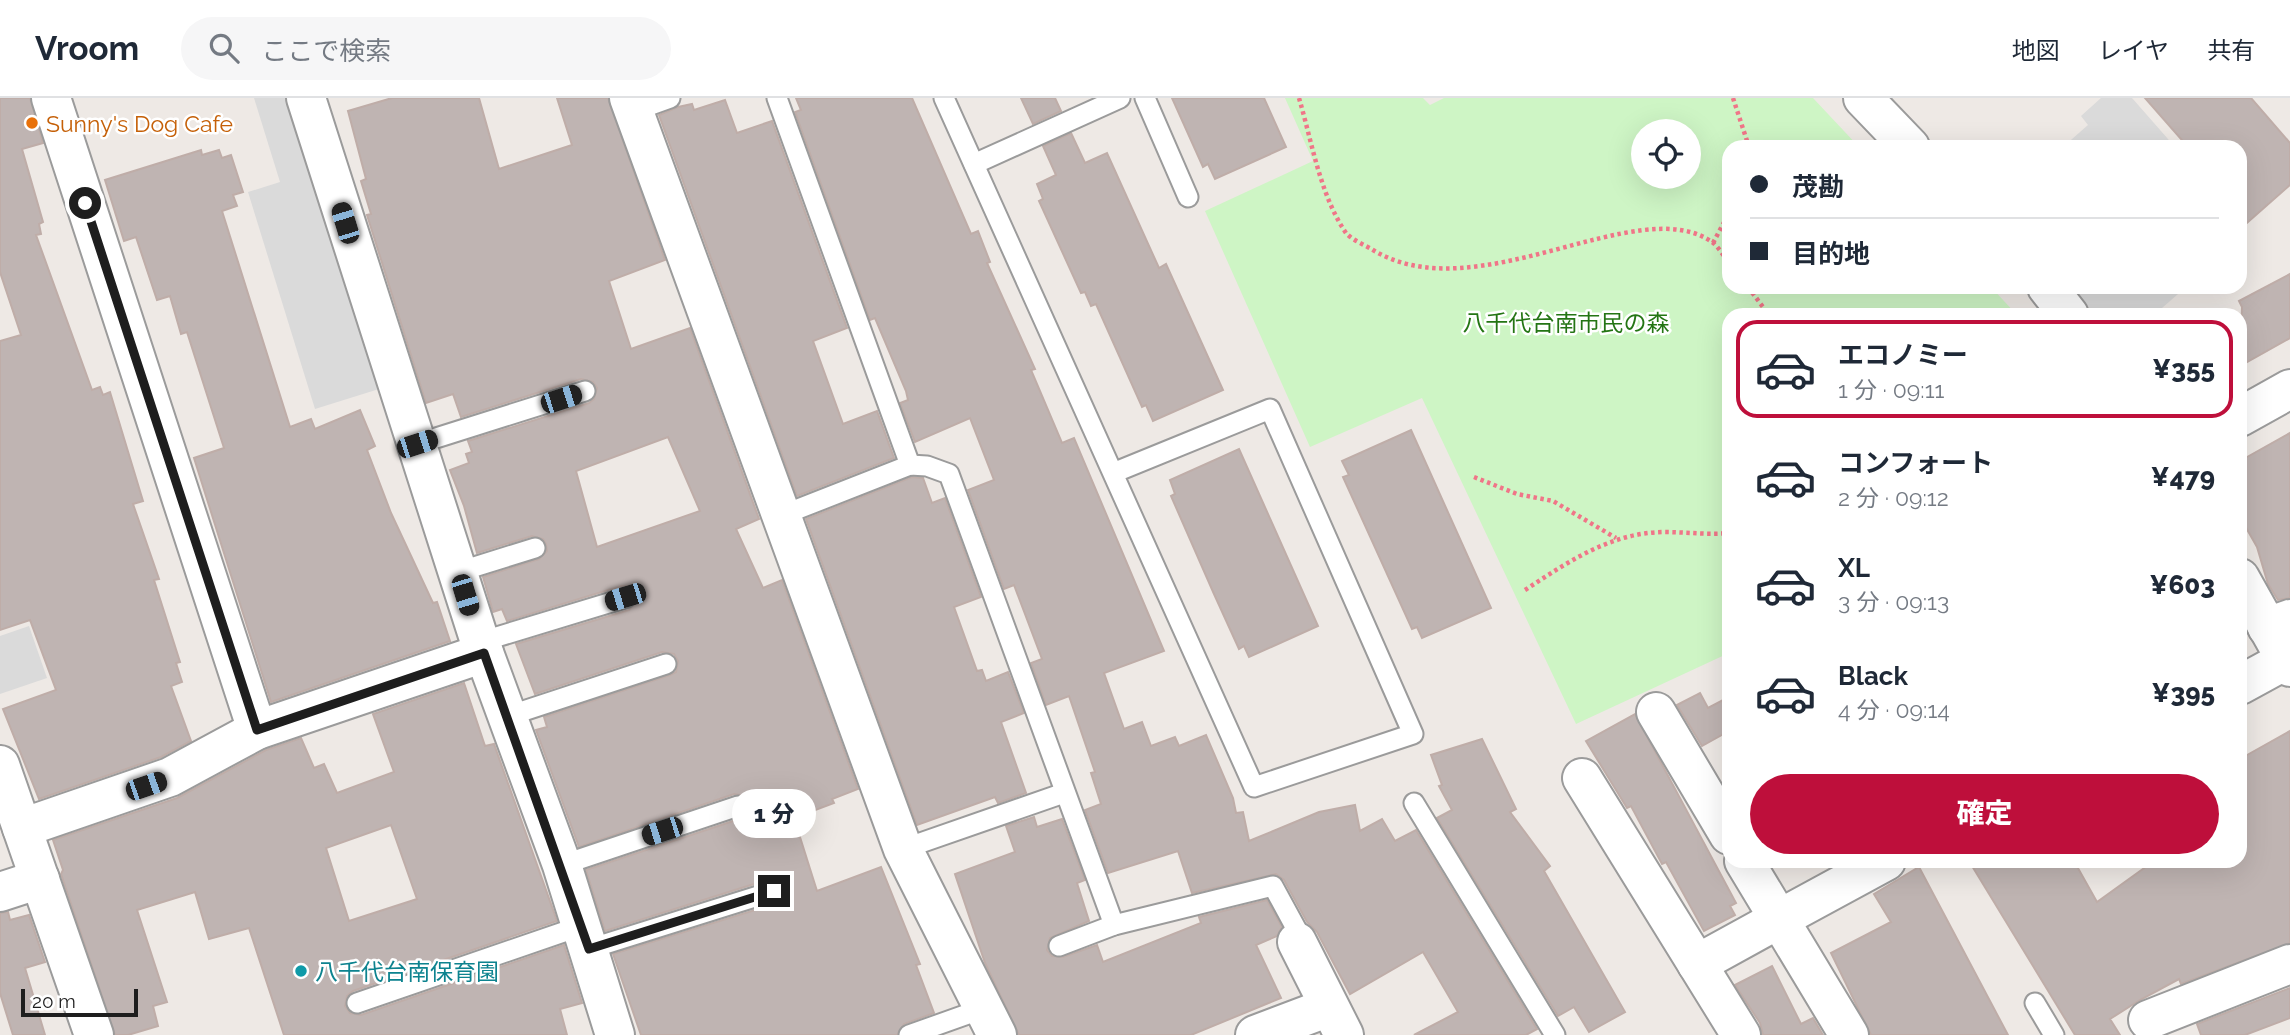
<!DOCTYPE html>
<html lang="ja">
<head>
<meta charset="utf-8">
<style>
  :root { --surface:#fff; --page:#f6f6f7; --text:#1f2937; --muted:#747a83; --line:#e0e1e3; --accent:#be0f3b }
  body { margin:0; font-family:Raleway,"Noto Sans JP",sans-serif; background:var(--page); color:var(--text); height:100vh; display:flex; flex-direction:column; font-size:26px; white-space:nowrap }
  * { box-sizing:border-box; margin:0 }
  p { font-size:23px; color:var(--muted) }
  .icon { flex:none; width:38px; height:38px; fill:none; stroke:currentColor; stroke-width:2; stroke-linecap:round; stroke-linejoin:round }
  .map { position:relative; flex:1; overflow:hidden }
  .drawer { position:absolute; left:1722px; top:210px; width:525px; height:560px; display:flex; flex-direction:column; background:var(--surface); border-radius:21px; box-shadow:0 7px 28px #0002 }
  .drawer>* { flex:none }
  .top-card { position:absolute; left:1722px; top:42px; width:525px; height:154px; border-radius:21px; box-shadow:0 7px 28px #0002; display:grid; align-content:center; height:154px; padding:0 28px; background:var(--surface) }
  .fabs { position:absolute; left:1631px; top:21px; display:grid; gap:14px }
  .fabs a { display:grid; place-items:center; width:70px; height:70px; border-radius:50%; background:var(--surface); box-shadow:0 7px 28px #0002; font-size:35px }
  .scale { position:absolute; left:21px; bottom:18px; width:117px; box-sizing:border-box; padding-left:7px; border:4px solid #1e1e1e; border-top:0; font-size:19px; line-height:24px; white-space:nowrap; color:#1e1e1e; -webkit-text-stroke:5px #fff; paint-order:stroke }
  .end { position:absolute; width:32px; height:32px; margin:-16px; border:9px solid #1e1e1e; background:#fff; box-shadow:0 0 0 4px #fff }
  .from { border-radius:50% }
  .bubble { position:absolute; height:49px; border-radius:24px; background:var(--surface); box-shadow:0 7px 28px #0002; font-size:23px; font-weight:800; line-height:49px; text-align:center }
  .car { position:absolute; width:21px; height:42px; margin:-21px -10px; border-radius:9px; box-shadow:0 0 5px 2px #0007; background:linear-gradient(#222 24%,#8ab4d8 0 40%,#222 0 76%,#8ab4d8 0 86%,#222 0) }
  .top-card b { display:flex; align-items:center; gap:24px; height:66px; font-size:26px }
  .top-card b+b { border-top:2px solid var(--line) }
  .top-card i { width:18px; height:18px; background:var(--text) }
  ul { padding:12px 0 0; list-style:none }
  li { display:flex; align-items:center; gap:21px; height:98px; margin:0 14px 10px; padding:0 14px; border:4px solid transparent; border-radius:21px }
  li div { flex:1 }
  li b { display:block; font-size:26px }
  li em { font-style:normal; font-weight:800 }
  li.active { border-color:var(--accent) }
  li>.icon { width:63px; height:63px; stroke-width:1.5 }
  .action { display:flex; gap:14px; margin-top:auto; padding:14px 28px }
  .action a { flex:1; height:80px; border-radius:42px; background:var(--accent); color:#fff; font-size:28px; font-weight:800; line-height:80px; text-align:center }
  header { display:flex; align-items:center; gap:42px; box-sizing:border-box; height:98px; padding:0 35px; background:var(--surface); border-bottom:2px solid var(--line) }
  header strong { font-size:33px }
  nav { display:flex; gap:38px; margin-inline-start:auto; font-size:24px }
  .search { width:490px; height:63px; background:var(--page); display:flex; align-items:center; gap:18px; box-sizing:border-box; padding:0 24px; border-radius:38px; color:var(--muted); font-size:26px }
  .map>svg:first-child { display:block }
  .park { fill:#cef5c5; fill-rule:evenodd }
  .parking { fill:#dadada }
  .building { fill:#bfb4b2; stroke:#bfada8; stroke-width:2; fill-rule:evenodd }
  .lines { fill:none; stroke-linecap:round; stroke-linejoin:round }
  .service-casing { stroke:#9b9b9b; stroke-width:23 }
  .minor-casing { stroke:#9b9b9b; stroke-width:42 }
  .tertiary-casing { stroke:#9b9b9b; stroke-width:42 }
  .path { stroke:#f07588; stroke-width:4.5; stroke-dasharray:3.5 3.5; stroke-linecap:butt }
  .service { stroke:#fff; stroke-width:19 }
  .minor { stroke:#fff; stroke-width:38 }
  .tertiary { stroke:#fff; stroke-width:38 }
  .route { stroke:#1e1e1e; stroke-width:9 }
  .food-dot { fill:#e8710a; stroke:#fff; stroke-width:2.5 }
  .culture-dot { fill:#0f9aa8; stroke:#fff; stroke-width:2.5 }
  .labels { text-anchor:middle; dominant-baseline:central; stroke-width:5; stroke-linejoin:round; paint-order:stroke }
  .food-label { font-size:23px; fill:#c56008; stroke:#fff; text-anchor:start }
  .park-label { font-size:23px; fill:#247514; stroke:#fff }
  .culture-label { font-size:23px; fill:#0d838f; stroke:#fff; text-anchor:start }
</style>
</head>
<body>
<header>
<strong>Vroom</strong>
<div class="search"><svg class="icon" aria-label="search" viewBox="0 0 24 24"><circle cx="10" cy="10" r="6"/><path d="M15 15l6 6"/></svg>ここで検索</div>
<nav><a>地図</a><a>レイヤ</a><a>共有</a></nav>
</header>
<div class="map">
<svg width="2290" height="937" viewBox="0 0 2290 937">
  <rect width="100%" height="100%" fill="#eee9e5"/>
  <path class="park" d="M 1285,0 L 1423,0 L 1430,7 L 1444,0 L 1813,0 L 1859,49 L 1729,49 L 1729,189 L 1991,189 L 2017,217 L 1729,217 L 1729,555 L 1576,626 L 1422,300 L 1310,349 L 1205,113 L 1313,63 ZM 1643,33 L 1689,33 L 1689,79 L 1643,79 Z"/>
  <g class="parking">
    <path d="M 254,0 L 288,0 L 379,291 L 315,311 L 248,94 L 280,84 Z"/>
    <path d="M 2101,0 L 2132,0 L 2175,49 L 2063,49 L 2088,27 L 2081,18 Z"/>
    <path d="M 2071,189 L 2186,189 L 2154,217 L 2095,217 Z"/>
    <path d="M 29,528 L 47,580 L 0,596 L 0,538 Z"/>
  </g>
  <g class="building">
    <path d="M 0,0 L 30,0 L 43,45 L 22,51 L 43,124 L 39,126 L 41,136 L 36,137 L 92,292 L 100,289 L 103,297 L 110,294 L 143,403 L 133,406 L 159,481 L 154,482 L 180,564 L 176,565 L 182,584 L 171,588 L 191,643 L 161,659 L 39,701 L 3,611 L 56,592 L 30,522 L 0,532 L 0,243 L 21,237 L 0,174 Z"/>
    <path d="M 392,0 L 479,0 L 499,71 L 572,47 L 557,0 L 608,0 L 665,162 L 609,183 L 631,251 L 690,230 L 759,421 L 736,431 L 763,490 L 782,482 L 858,691 L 832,701 L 834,705 L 794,720 L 817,793 L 881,769 L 920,866 L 916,867 L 934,915 L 904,926 L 897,937 L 641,937 L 613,856 L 778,805 L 783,801 L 786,790 L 782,784 L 770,781 L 605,833 L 586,772 L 742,720 L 748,716 L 750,705 L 746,698 L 734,696 L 579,749 L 536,632 L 547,629 L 544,619 L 670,577 L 676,574 L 678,563 L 674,556 L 662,554 L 535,596 L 516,546 L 629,512 L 637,503 L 636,496 L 628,488 L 621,488 L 507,523 L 502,511 L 493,514 L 483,479 L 539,461 L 547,453 L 546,446 L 543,441 L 532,438 L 477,455 L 464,408 L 450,372 L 469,365 L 466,356 L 472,354 L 468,343 L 589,305 L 594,301 L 597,290 L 593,284 L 581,281 L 461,319 L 453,296 L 426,305 L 367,117 L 371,116 L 361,83 L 366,81 L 348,13 ZM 668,339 L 700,413 L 597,449 L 576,373 Z"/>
    <path d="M 796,0 L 912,0 L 971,136 L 978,133 L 990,164 L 987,165 L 1035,271 L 1031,272 L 1062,345 L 1074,340 L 1164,553 L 1104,575 L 1124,631 L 1142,624 L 1151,648 L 1175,639 L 1179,648 L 1206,637 L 1233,700 L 1236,715 L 1243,714 L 1249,743 L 1319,714 L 1355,707 L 1360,733 L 1382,721 L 1395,743 L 1416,732 L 1537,931 L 1526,937 L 1414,937 L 1458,914 L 1423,854 L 1350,896 L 1317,834 L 1307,824 L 1284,782 L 1276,776 L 1192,795 L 1178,753 L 1108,775 L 1085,712 L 1101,706 L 1091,675 L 1095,674 L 1069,598 L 1046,607 L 1031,565 L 1042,561 L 1014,487 L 1004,491 L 968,392 L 994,382 L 970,320 L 915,344 L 900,305 L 908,302 L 906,293 L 875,220 L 870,222 L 795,14 L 801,12 Z"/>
    <path d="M 1021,0 L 1055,0 L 1061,13 L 1033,26 Z"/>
    <path d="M 1172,0 L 1264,0 L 1286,49 L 1215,81 L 1208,66 L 1203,69 Z"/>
    <path d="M 2145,0 L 2251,0 L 2290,45 L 2290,87 L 2240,131 L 2240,49 L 2188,49 Z"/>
    <path d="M 725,2 L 737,35 L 772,23 L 847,230 L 813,243 L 843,326 L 877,313 L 894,360 L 797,398 L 659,17 L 678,9 L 692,6 L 694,12 Z"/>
    <path d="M 1071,35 L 1085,65 L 1107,55 L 1159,170 L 1166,166 L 1223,292 L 1153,323 L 1146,307 L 1142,309 L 1096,206 L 1091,208 L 1085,194 L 1081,195 L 1039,103 L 1043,101 L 1037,86 L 1056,77 L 1043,48 Z"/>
    <path d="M 201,52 L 202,57 L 219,52 L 222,60 L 231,57 L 243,94 L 233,97 L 237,108 L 222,113 L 290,329 L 311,321 L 315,331 L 360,312 L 375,348 L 367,352 L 391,415 L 433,505 L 437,504 L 450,543 L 271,604 L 194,360 L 224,350 L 187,234 L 181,236 L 170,198 L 157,202 L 136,139 L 124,143 L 105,82 Z"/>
    <path d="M 2290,176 L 2290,240 L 2240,268 L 2242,209 L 2239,203 Z"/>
    <path d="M 1411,332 L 1491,510 L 1422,540 L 1417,529 L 1412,531 L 1343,379 L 1349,377 L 1342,363 Z"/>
    <path d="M 2290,335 L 2290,500 L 2278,502 L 2268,486 L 2257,449 L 2240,419 L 2240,363 Z"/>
    <path d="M 1239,351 L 1318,528 L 1249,559 L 1244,548 L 1239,551 L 1214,496 L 1171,398 L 1175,396 L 1170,382 Z"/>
    <path d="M 912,379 L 923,380 L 932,405 L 945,400 L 981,499 L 954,509 L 977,573 L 982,572 L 986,583 L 1008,574 L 1024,615 L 1001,624 L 1026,695 L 998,705 L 995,699 L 917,727 L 806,421 Z"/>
    <path d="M 464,585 L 485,648 L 494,646 L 557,823 L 353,893 L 347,898 L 345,908 L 350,915 L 361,917 L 564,847 L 582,905 L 560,911 L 567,937 L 284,937 L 249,830 L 209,841 L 195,794 L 137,812 L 167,904 L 153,908 L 158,928 L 128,937 L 115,937 L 61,776 L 63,772 L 53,742 L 177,700 L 266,652 L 301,640 L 314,670 L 324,666 L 337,695 L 394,674 L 373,616 ZM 391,727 L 417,801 L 349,823 L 326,750 Z"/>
    <path d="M 1700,595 L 1708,610 L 1729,599 L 1729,633 L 1702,648 L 1677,607 Z"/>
    <path d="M 1635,616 L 1736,805 L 1730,808 L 1735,817 L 1704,833 L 1666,764 L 1662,766 L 1631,708 L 1627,710 L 1586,643 Z"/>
    <path d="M 2290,633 L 2290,845 L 2181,886 L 2179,881 L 2140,902 L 2110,921 L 2120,937 L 2075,937 L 1969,763 L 2074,763 L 2097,804 L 2154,763 L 2240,763 L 2240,661 Z"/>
    <path d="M 1482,641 L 1516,711 L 1510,714 L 1550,768 L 1544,773 L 1625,914 L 1589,934 L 1574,909 L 1558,918 L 1437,720 L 1452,712 L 1439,688 L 1442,687 L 1431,657 Z"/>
    <path d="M 1034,719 L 1037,729 L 1062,721 L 1085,782 L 1077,785 L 1089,823 L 1050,840 L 1047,852 L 1052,858 L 1063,859 L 1097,847 L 1103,864 L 1201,825 L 1199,819 L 1267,802 L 1282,829 L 1277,838 L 1256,847 L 1281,900 L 1191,937 L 1019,937 L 985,865 L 955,776 L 1015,754 L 1006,728 Z"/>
    <path d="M 1919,769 L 2008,937 L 1871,937 L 1831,855 L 1891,824 L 1874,796 Z"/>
    <path d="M 8,814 L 10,822 L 29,817 L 45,864 L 25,870 L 45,937 L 13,937 L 0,895 L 0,815 Z"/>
    <path d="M 1772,868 L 1801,926 L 1813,920 L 1823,937 L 1763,937 L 1760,925 L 1735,887 Z"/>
    <path d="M 2290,890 L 2290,920 L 2245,937 L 2201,937 L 2197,926 Z"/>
  </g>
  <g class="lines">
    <defs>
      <g id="service">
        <path d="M 777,0 L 910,367"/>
        <path d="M 944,0 L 1254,689 L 1413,636 L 1270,311 L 1113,375"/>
        <path d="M 1145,0 L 1188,99"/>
        <path d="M 634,13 L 670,0"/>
        <path d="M 974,66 L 1120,0"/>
        <path d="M 417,346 L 585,293"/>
        <path d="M 780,418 L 910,367 L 927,368 L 949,376 L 1114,827"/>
        <path d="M 458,474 L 535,450"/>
        <path d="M 480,544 L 625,500"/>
        <path d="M 508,618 L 666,566"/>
        <path d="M 1414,705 L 1555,937"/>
        <path d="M 903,751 L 1064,695"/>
        <path d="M 562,767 L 738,708"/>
        <path d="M 1059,848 L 1114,827 L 1273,788 L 1298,834 L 1297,844"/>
        <path d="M 589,851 L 774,793"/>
        <path d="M 357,905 L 581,828"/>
        <path d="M 2035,905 L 2054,937"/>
        <path d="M 909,937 L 982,911"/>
      </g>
      <g id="minor">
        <path d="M 51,0 L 257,632"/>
        <path d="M 306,0 L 480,544 L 562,767 L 615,937"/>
        <path d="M 629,0 L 903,751 L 997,937"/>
        <path d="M 2240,319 L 2290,291"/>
        <path d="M 2267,529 L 2290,521"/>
        <path d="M 2240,587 L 2286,562"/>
        <path d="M 1656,614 L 1729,737"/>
        <path d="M 0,667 L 94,937"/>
        <path d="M 1582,680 L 1741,937"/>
        <path d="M 22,730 L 170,679 L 257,632 L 484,555"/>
        <path d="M 1744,763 L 1779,821 L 1886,763"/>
        <path d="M 0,794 L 40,781"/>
        <path d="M 1297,844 L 1344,937"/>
        <path d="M 1697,866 L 1779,821 L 1849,937"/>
        <path d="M 2148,922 L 2290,866"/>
        <path d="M 1255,937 L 1329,909"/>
      </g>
      <g id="tertiary">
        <path d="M 1863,0 L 1910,49"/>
        <path d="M 2047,189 L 2069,217"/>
        <path d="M 2240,480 L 2290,569"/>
      </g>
    </defs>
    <use href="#service" class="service-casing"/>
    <use href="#minor" class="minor-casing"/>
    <use href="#tertiary" class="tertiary-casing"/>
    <g class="path">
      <path d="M 1299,0 C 1312,44 1320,97 1346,135 C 1352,142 1365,147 1373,152 C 1477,215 1638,92 1712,144 C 1719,149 1724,159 1729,165"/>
      <path d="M 1733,0 L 1749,49"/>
      <path d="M 1713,145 L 1729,115"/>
      <path d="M 1748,189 L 1769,217"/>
      <path d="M 1474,379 L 1517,396 L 1553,403 L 1616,440"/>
      <path d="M 1525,492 C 1568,464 1610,435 1663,434 C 1686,434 1707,437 1729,435"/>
    </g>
    <use href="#service" class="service"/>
    <use href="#minor" class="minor"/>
    <use href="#tertiary" class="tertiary"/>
  </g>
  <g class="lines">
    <path class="route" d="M 85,105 L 257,632 L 484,555 L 589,851 L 774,793"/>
  </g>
  <circle class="food-dot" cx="32" cy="25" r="7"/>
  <circle class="culture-dot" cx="301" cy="873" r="7"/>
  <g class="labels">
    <g class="food-label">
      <text x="46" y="25">Sunny's Dog Cafe</text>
    </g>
    <g class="park-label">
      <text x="1566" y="224">八千代台南市民の森</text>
    </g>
    <g class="culture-label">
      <text x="315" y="873">八千代台南保育園</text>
    </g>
  </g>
</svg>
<div class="fabs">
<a><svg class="icon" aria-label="locate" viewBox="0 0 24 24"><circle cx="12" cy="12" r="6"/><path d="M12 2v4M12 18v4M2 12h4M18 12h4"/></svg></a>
</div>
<div class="scale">20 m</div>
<i class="end from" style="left:85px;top:105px"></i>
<i class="end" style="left:774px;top:793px"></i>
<div class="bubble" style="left:732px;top:691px;width:84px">1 分</div>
<i class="car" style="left:345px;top:125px;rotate:343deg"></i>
<i class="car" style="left:561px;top:301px;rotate:72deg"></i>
<i class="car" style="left:417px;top:346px;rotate:72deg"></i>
<i class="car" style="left:465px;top:497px;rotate:163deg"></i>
<i class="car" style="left:625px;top:499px;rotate:253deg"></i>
<i class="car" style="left:146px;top:688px;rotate:71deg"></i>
<i class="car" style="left:662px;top:733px;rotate:252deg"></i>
<div class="top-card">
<b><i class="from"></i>茂勘</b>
<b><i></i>目的地</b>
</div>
<section class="drawer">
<ul>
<li class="active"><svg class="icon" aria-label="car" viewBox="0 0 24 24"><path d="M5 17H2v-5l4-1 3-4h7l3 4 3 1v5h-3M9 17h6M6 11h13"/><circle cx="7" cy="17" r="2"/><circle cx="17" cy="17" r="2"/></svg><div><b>エコノミー</b><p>1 分 · 09:11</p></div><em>¥355</em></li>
<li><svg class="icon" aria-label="car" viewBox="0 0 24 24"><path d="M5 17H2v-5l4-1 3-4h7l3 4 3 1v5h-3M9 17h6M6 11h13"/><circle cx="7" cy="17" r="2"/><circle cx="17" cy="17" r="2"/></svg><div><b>コンフォート</b><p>2 分 · 09:12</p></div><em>¥479</em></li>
<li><svg class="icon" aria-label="car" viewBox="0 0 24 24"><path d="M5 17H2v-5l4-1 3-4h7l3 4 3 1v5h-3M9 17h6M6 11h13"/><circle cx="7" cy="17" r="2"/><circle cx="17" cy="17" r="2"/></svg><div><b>XL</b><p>3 分 · 09:13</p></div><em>¥603</em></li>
<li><svg class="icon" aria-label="car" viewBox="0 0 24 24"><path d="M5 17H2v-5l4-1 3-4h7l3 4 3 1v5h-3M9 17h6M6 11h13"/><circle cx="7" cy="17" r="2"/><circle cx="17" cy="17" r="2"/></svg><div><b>Black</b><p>4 分 · 09:14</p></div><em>¥395</em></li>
</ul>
<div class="action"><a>確定</a></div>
</section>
</div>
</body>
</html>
